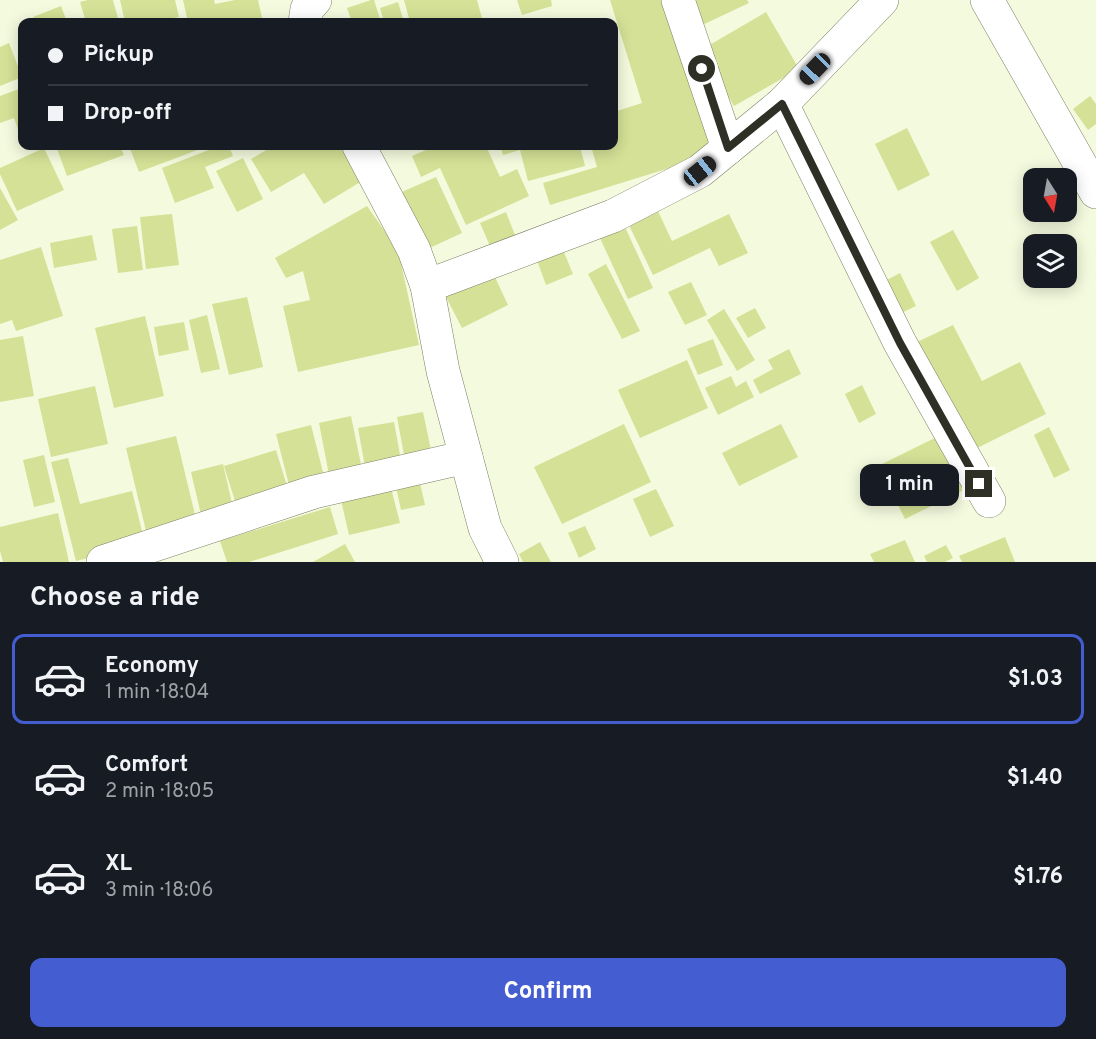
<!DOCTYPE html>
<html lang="en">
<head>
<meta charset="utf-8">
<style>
  :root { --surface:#171b24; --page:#242831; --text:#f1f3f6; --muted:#9ea1a6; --line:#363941; --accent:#445dd0 }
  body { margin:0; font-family:Overpass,sans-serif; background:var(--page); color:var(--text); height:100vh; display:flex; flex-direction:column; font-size:22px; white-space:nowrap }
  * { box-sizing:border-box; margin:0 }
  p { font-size:20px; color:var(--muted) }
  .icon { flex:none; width:33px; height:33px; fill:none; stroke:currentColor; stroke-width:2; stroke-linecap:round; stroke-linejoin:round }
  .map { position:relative; height:562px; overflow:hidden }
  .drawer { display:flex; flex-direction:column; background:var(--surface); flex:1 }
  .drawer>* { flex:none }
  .hud { position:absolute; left:18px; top:18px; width:600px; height:132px; border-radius:12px; box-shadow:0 3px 15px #0003; display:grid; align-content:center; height:132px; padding:0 30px; background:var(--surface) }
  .needle { width:39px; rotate:169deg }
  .fabs { position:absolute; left:1023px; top:168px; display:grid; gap:12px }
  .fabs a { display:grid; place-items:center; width:54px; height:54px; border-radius:12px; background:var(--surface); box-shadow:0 3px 15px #0003; font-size:30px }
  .end { position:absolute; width:27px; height:27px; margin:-14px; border:8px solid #2e3026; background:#fff; box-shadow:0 0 0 3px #fff }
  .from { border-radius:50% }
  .bubble { position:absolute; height:42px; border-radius:12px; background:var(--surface); box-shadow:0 3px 15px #0003; font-size:20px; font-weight:700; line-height:42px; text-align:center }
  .car { position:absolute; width:18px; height:36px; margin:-18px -9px; border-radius:8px; box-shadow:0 0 4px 2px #0007; background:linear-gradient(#222 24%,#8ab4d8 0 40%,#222 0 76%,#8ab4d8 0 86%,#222 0) }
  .hud b { display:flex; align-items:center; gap:21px; height:57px; font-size:22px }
  .hud b+b { border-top:2px solid var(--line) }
  .hud i { width:15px; height:15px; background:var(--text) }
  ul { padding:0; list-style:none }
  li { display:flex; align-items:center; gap:18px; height:90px; margin:0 12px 9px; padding:0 18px; border:3px solid transparent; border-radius:12px }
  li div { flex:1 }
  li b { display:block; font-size:22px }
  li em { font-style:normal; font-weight:700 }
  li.current { border-color:var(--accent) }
  li>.icon { width:54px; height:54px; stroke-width:1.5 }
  h2 { padding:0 30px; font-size:27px; line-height:72px }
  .primary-button { display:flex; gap:12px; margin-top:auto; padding:12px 30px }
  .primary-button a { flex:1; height:69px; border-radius:12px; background:var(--accent); color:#fff; font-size:24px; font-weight:700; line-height:69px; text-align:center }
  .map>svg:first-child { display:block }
  .building { fill:#d4e196 }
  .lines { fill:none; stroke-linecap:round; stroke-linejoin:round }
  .minor-casing { stroke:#7c8168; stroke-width:34 }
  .minor { stroke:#fff; stroke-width:33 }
  .route { stroke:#2e3026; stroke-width:8 }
</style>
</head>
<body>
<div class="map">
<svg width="1096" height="562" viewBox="0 0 1096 562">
  <rect width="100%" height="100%" fill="#f4fade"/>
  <g class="building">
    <path d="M 88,0 L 113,0 L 119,22 L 86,22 L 80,2 Z"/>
    <path d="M 120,0 L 175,0 L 179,17 L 154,22 L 125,22 Z"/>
    <path d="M 183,0 L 214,0 L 215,4 L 235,0 L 258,0 L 263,22 L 188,22 Z"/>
    <path d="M 371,0 L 374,0 L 381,22 L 352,22 L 347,8 Z"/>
    <path d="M 404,0 L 477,0 L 483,22 L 410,22 Z"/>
    <path d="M 517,0 L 551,0 L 552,6 L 522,15 Z"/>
    <path d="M 610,0 L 670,0 L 718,153 L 550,205 L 543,183 L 597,167 L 591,146 L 614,146 L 614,112 L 642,103 Z"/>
    <path d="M 685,0 L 747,0 L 749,3 L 698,27 Z"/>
    <path d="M 398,2 L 404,22 L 384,22 L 380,8 Z"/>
    <path d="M 61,6 L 67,22 L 35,22 L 33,17 Z"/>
    <path d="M 766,12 L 799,69 L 734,106 L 701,50 Z"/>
    <path d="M 9,43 L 22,77 L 0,86 L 0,47 Z"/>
    <path d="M 19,89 L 22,99 L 22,141 L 14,118 L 0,123 L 0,96 Z"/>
    <path d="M 1090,96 L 1096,104 L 1096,124 L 1088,130 L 1073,109 Z"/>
    <path d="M 907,128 L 930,175 L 898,191 L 875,144 Z"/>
    <path d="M 56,146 L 120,146 L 124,155 L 67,176 Z"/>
    <path d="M 129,146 L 208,146 L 139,172 Z"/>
    <path d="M 219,146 L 229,146 L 233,156 L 205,167 L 214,188 L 175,203 L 162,168 Z"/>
    <path d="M 273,146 L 341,146 L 362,181 L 324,204 L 304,173 L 271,192 L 251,159 Z"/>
    <path d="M 435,146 L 486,146 L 500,177 L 517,169 L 529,196 L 466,225 L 440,168 L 421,177 L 412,156 Z"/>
    <path d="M 500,146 L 580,146 L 585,166 L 528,181 L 520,150 L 503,155 Z"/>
    <path d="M 44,148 L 64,190 L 17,211 L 0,174 L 0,168 Z"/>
    <path d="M 243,158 L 263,199 L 237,212 L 216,171 Z"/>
    <path d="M 436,177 L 462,233 L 421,252 L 395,195 Z"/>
    <path d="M 0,188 L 18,220 L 0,230 Z"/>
    <path d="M 367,206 L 398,250 L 419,345 L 298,372 L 283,306 L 310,300 L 303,271 L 286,278 L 275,258 Z"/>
    <path d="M 656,207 L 672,241 L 729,214 L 748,253 L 719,266 L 710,248 L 653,275 L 627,221 Z"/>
    <path d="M 506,212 L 515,235 L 490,246 L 480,223 Z"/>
    <path d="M 172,214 L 179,265 L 146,269 L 140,217 Z"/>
    <path d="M 137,226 L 143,270 L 118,273 L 112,229 Z"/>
    <path d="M 625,227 L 653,288 L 628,299 L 600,238 Z"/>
    <path d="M 953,230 L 979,278 L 957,291 L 930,242 Z"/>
    <path d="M 92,235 L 97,260 L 54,268 L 50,243 Z"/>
    <path d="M 561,245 L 573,274 L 546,285 L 535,255 Z"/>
    <path d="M 41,247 L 63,316 L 16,331 L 12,320 L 0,324 L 0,260 Z"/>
    <path d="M 606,264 L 640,331 L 622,339 L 588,274 Z"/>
    <path d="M 493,273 L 508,305 L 462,328 L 446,297 Z"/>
    <path d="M 900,273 L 916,306 L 897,315 L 881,283 Z"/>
    <path d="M 691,282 L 707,315 L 685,325 L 668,292 Z"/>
    <path d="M 247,297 L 263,367 L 229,375 L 212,304 Z"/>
    <path d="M 755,308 L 766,328 L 748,338 L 736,318 Z"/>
    <path d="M 724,309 L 755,360 L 737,371 L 707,320 Z"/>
    <path d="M 207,315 L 220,369 L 201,373 L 189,320 Z"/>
    <path d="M 145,316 L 164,396 L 114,408 L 95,328 Z"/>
    <path d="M 184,322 L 189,350 L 159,356 L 154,327 Z"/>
    <path d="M 953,325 L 982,381 L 1020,362 L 1046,414 L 969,452 L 915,343 Z"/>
    <path d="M 23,336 L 34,396 L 0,402 L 0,340 Z"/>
    <path d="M 713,339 L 723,365 L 698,375 L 687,349 Z"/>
    <path d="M 789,349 L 801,374 L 760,394 L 753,380 L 773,369 L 768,360 Z"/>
    <path d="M 687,360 L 708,408 L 640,438 L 618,390 Z"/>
    <path d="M 731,376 L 736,387 L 746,381 L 754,397 L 718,415 L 705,388 Z"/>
    <path d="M 862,385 L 876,414 L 859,423 L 845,394 Z"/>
    <path d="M 95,386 L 108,444 L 51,457 L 38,399 Z"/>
    <path d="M 423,412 L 431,450 L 404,455 L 397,417 Z"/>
    <path d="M 351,416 L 363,474 L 330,480 L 319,423 Z"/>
    <path d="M 394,422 L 401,460 L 365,467 L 358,428 Z"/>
    <path d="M 624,424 L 651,482 L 562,524 L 534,467 Z"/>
    <path d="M 781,424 L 798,457 L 739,486 L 722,453 Z"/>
    <path d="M 311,425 L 325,480 L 290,489 L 276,434 Z"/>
    <path d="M 1049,427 L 1070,470 L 1054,478 L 1034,435 Z"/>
    <path d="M 945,433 L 958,460 L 895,491 L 882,464 Z"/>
    <path d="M 176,436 L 197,523 L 147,535 L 126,448 Z"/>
    <path d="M 276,450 L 287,486 L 235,501 L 224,466 Z"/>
    <path d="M 44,455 L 55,502 L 34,507 L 23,460 Z"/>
    <path d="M 68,458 L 80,504 L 132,491 L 145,543 L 76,561 L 51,462 Z"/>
    <path d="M 223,464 L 234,512 L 202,519 L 191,472 Z"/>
    <path d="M 962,465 L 972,486 L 905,519 L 894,497 Z"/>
    <path d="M 420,483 L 425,505 L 401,510 L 396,487 Z"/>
    <path d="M 391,488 L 400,523 L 349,535 L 341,500 Z"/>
    <path d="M 656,489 L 674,526 L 650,537 L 633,499 Z"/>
    <path d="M 330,507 L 338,534 L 249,562 L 227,562 L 220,541 Z"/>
    <path d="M 58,513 L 69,562 L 3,562 L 0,551 L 0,527 Z"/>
    <path d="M 585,526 L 596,549 L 579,558 L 568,533 Z"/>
    <path d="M 1005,537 L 1015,562 L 962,562 L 959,556 Z"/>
    <path d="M 905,540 L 915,562 L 874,562 L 870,554 Z"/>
    <path d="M 540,542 L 551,562 L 523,562 L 519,554 Z"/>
    <path d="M 345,544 L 355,562 L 313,562 Z"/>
    <path d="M 946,545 L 953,558 L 945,562 L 927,562 L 924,556 Z"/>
  </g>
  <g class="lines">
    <defs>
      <g id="minor">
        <path d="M 678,0 L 728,148"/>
        <path d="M 987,0 L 1096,192"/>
        <path d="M 305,22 L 307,9 L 315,0"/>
        <path d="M 782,104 L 900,343 L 989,501"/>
        <path d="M 359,146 L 414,250 L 427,286 L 443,371 L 485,528 L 502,562"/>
        <path d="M 427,286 L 613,216 L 700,171 L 782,104 L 882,0"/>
        <path d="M 103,562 L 314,492 L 466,457"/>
      </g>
    </defs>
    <use href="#minor" class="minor-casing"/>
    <use href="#minor" class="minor"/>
  </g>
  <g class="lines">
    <path class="route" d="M 702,69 L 728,148 L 782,104 L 900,343 L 979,484"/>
  </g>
</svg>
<div class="fabs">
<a><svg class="needle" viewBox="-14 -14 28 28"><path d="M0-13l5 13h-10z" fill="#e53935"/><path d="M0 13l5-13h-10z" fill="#9ea1a6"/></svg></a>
<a><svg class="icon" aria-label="layers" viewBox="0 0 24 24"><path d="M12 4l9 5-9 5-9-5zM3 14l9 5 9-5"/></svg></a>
</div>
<i class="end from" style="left:702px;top:69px"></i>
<i class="end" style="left:979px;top:484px"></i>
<div class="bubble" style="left:860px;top:464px;width:99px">1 min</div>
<i class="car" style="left:815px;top:69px;rotate:224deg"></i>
<i class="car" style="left:700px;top:171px;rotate:51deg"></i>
<div class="hud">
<b><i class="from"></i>Pickup</b>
<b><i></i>Drop-off</b>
</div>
</div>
<section class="drawer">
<h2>Choose a ride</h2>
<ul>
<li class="current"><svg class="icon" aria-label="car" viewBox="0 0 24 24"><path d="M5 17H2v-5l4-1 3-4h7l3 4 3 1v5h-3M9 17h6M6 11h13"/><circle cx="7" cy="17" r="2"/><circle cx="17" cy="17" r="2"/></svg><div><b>Economy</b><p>1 min · 18:04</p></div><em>$1.03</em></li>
<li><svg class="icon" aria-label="car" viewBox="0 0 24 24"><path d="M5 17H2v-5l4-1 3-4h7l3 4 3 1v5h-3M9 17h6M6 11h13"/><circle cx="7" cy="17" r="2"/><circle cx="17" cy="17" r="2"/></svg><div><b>Comfort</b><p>2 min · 18:05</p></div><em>$1.40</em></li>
<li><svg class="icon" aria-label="car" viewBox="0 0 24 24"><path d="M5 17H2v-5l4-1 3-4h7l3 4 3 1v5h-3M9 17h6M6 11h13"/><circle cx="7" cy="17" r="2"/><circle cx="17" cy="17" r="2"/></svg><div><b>XL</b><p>3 min · 18:06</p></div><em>$1.76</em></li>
</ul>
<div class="primary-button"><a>Confirm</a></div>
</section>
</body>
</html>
